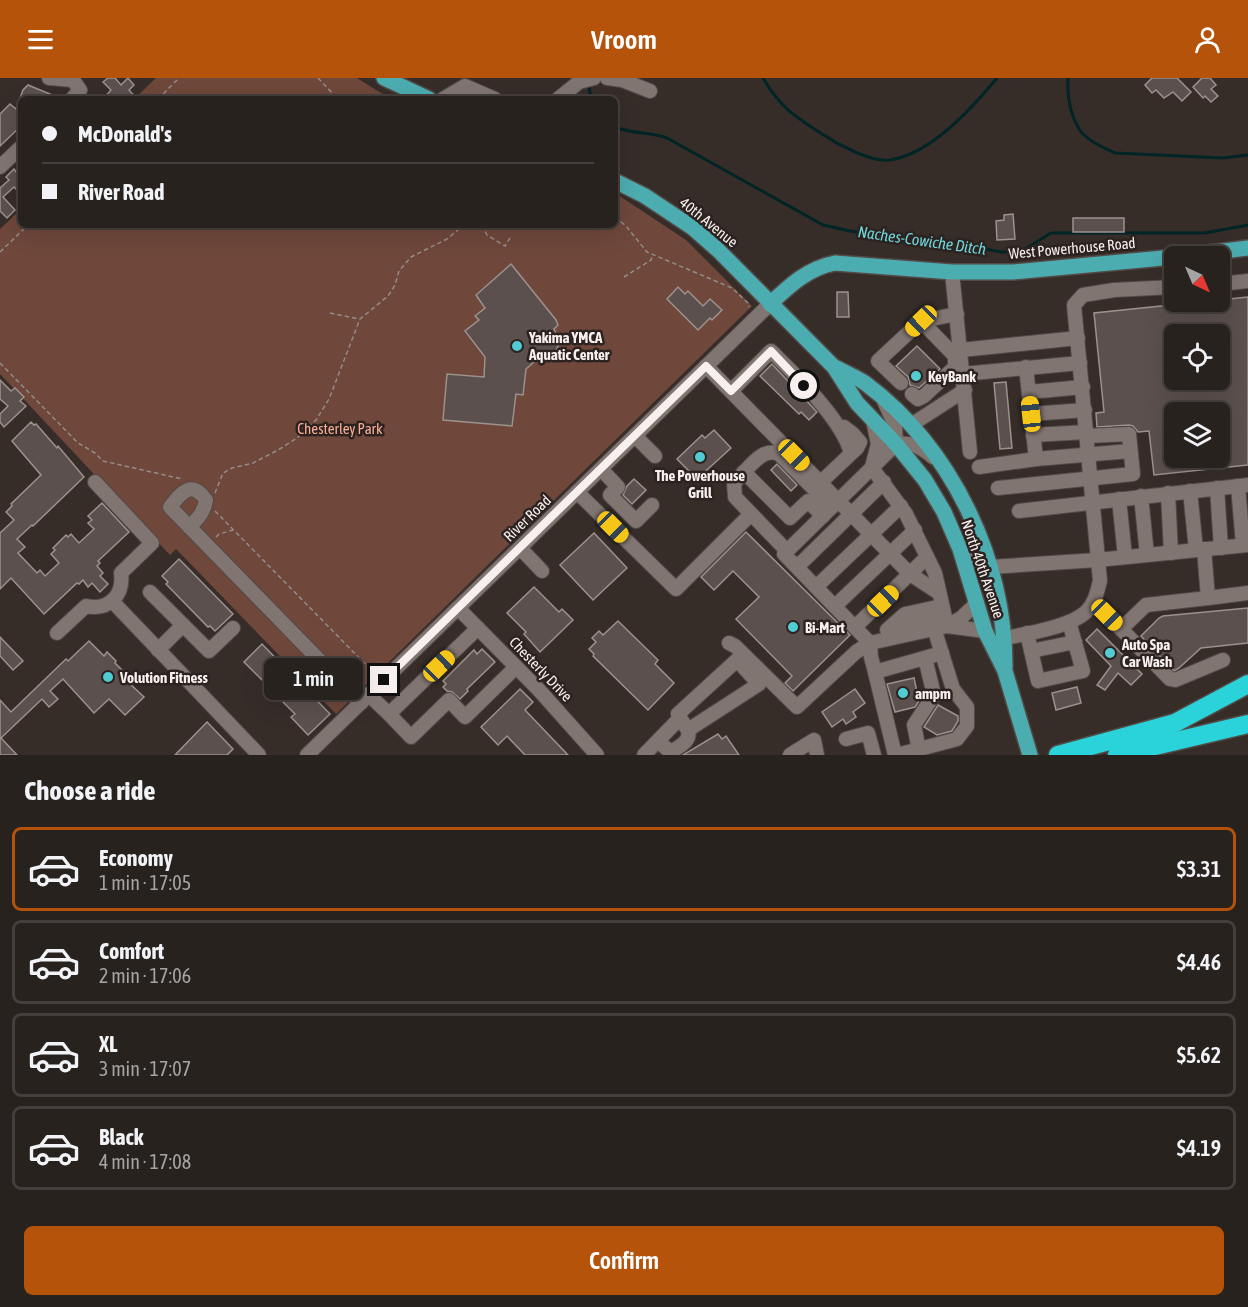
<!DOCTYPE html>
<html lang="en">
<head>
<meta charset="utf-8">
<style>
  :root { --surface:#28221f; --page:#302a28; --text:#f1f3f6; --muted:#a5a4a4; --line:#443f3d; --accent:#b45309 }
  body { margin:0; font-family:"Asap Condensed",sans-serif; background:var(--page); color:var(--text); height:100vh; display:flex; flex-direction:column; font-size:22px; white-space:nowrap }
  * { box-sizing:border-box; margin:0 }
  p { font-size:20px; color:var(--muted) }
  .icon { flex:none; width:33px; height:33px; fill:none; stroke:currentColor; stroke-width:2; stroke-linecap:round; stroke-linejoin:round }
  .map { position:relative; height:677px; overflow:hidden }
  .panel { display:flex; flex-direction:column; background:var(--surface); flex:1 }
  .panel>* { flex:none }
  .banner { position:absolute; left:18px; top:18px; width:600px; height:132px; border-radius:9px; box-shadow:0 6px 24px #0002,0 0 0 2px var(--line); display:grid; align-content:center; height:132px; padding:0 24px; background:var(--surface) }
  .needle { width:39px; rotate:136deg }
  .fabs { position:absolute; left:1164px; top:168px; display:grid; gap:12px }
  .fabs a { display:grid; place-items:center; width:66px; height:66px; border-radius:9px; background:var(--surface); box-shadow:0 6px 24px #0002,0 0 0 2px var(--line); font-size:30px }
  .end { position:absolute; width:27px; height:27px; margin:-14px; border:8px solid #f7f0ee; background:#111; box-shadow:0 0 0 3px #111 }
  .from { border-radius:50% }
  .bubble { position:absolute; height:42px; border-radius:9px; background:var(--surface); box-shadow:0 6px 24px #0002,0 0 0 2px var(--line); font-size:20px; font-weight:600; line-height:42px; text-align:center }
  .car { position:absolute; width:18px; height:36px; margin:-18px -9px; border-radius:8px; box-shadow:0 0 4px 2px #0007; background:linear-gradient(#f5c518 24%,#345 0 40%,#f5c518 0 76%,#345 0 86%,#f5c518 0) }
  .banner b { display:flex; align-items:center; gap:21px; height:57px; font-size:22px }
  .banner b+b { border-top:2px solid var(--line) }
  .banner i { width:15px; height:15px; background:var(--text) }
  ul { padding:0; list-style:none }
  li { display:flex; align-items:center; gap:18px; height:84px; margin:0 12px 9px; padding:0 12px; border:3px solid var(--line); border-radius:9px }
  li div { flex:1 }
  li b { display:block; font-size:22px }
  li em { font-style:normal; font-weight:600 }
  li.selected { border-color:var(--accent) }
  li>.icon { width:54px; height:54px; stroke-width:1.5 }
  h2 { padding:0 24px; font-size:27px; line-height:72px }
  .action { display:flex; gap:12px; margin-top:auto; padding:12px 24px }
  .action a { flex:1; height:69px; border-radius:9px; background:var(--accent); color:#fff; font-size:24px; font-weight:600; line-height:69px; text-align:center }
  header { display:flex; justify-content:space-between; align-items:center; height:78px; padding:0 24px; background:var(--accent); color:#fff; font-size:27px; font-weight:600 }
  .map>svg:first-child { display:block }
  .green { fill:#6f473b }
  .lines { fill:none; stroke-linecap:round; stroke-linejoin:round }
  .stream { stroke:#012426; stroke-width:3 }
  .building { fill:#5b504d; stroke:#9d918d; stroke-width:1.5; fill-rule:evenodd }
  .minor-casing { stroke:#524a47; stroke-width:16 }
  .major-casing { stroke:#524a47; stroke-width:18 }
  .highway-casing { stroke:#524a47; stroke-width:21 }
  .path { stroke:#948c89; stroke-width:1.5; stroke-dasharray:4.5 3; stroke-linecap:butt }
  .minor { stroke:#817572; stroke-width:14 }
  .major { stroke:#4cadb0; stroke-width:15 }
  .highway { stroke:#29d3d9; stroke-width:18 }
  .route { stroke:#f7f0ee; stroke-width:8 }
  .poi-dot { fill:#51ccd2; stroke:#2c2320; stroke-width:2 }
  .labels { text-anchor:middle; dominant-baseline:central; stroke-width:5; stroke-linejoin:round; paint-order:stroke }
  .street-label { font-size:15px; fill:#f7f0ee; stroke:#2c2320 }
  .poi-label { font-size:15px; font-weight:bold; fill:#f7f0ee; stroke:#2c2320; text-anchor:start }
  .park-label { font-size:15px; fill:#f9ad96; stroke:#2c2320 }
  .water-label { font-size:16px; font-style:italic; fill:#6fd5da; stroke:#2c2320 }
</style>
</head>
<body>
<header><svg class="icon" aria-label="menu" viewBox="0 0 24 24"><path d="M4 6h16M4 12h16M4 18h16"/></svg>Vroom<svg class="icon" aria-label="person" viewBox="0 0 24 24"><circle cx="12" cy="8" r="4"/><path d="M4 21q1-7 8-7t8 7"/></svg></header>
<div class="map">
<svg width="1248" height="677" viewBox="0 0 1248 677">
  <rect width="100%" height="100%" fill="#362d29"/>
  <g class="green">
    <path d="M 156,0 L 357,0 L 381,15 L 396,21 L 134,21 Z"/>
    <path d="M 615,115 L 686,162 L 752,228 L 336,636 L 176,471 L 170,477 L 0,296 L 0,151 L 21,131 L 21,147 L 615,147 Z"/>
  </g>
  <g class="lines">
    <g class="stream">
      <path d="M 763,0 C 780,29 794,38 822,56 C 837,66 872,85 890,82 C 931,76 972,30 997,0"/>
      <path d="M 1068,0 C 1067,17 1070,36 1079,51 C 1086,62 1104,70 1115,75 L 1223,80 L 1248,77"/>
      <path d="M 589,8 L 591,21"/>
      <path d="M 615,49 C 632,56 650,54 667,60 L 823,147 L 850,153 L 898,161 L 954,165 L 1001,174 L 1022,173 L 1051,155 L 1205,155 L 1248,147"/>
    </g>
  </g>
  <g class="building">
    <path d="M 108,0 L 115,0 L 121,7 L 128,0 L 134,7 L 129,12 L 137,21 L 103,21 L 111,12 L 103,4 Z"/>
    <path d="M 1152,0 L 1177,0 L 1191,14 L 1182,23 L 1173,14 L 1164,20 L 1156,12 L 1152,15 L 1145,7 Z"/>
    <path d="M 1202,0 L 1210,0 L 1216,7 L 1211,11 L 1218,18 L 1211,24 L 1205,18 L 1203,20 L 1193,9 Z"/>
    <path d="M 28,7 L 62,21 L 21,21 L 21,48 L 0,68 L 0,36 L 10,26 L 16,31 L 23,12 Z"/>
    <path d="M 21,90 L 21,116 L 14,109 L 3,119 L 15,132 L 7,140 L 0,133 L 0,110 L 9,102 L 6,99 L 14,91 L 16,94 Z"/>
    <path d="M 1013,136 L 1015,161 L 997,162 L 996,143 L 1004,142 L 1004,137 Z"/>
    <rect x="1073" y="140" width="51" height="14"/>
    <path d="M 511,186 L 556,242 L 558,247 L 554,251 L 560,263 L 556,273 L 549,281 L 534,284 L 526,291 L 523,317 L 516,316 L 512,348 L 443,342 L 447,296 L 484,299 L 485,279 L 465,253 L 479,242 L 475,238 L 485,230 L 476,217 Z"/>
    <path d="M 678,209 L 685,216 L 688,213 L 703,228 L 710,221 L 722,232 L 712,242 L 710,240 L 698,252 L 667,221 Z"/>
    <path d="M 837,214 L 848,214 L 849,239 L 837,239 Z"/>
    <path d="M 1248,219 L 1248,387 L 1154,397 L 1149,353 L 1138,354 L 1133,348 L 1129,347 L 1097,349 L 1096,335 L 1104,334 L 1094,235 ZM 1174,256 L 1220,256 L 1220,302 L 1174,302 ZM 1174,334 L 1220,334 L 1220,380 L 1174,380 Z"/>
    <path d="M 917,268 L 940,291 L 919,310 L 910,307 L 908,299 L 896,288 Z"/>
    <path d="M 772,286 L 817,334 L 809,342 L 801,334 L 799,336 L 760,298 Z"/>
    <path d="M 0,302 L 11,313 L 15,310 L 24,319 L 20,323 L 26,328 L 4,349 L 0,344 L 0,336 L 8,328 L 0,321 Z"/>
    <path d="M 1006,304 L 1012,370 L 1000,371 L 994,305 Z"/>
    <path d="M 31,344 L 34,347 L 36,346 L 57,370 L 58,368 L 84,399 L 33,448 L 32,447 L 17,461 L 25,469 L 18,475 L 37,495 L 40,492 L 45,498 L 59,485 L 51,476 L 55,472 L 53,470 L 66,457 L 68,459 L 71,456 L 79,465 L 94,451 L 88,445 L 92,442 L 88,438 L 102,425 L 129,454 L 98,483 L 100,485 L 97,488 L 103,495 L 100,498 L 108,506 L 100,514 L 92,505 L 88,509 L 83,502 L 79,506 L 77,505 L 44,536 L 11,500 L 0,511 L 0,455 L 14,442 L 6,434 L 12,428 L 11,426 L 41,397 L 12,363 Z"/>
    <path d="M 714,352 L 731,370 L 697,401 L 677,381 L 702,357 L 705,360 Z"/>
    <path d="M 777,386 L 797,407 L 791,413 L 771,392 Z"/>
    <path d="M 634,401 L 646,412 L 632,426 L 623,417 L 627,408 Z"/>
    <path d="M 746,454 L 850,557 L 793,613 L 785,605 L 792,598 L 736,541 L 759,519 L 733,493 L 714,512 L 701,499 Z"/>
    <path d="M 594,455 L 627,490 L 593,522 L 560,487 Z"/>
    <path d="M 179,481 L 233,536 L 215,553 L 210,548 L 208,549 L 166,506 L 168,504 L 162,498 Z"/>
    <path d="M 534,509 L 559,534 L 562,531 L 573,542 L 540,574 L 524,556 L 526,554 L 507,535 Z"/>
    <path d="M 1248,530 L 1248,565 L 1201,570 L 1179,590 L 1174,593 L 1141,558 L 1159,540 L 1163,538 Z"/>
    <path d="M 618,543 L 658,582 L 655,586 L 674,605 L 648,632 L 593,578 L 594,576 L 589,571 L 596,564 L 592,560 L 599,553 L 603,557 Z"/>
    <path d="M 1097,551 L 1142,596 L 1131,607 L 1118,595 L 1105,612 L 1097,607 L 1111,588 L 1086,562 Z"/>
    <path d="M 0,559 L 23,583 L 13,592 L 0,578 Z"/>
    <path d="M 89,563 L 104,578 L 107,574 L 116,583 L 115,585 L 132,602 L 129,605 L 144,619 L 125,637 L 109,621 L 94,635 L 63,601 L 50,613 L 58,621 L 49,629 L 42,621 L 1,660 L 17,677 L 0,677 L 0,622 L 11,634 L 66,581 L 68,583 Z"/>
    <path d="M 262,566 L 330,636 L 308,657 L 291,639 L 295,636 L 277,618 L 273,622 L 264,612 L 268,608 L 244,584 Z"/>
    <path d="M 482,571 L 495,584 L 467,611 L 468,613 L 460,621 L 452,614 L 447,613 L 443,609 L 446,606 L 443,603 L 474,572 L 477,576 Z"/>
    <path d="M 914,600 L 919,623 L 915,629 L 895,634 L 887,606 Z"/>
    <path d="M 1077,609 L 1081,625 L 1056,632 L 1052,615 Z"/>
    <path d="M 520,611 L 533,624 L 525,632 L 568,677 L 525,677 L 507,658 L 498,667 L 481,649 Z"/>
    <path d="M 855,611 L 865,625 L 853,634 L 856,639 L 846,646 L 843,641 L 832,649 L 822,634 Z"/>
    <path d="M 938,627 L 958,638 L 958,643 L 952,653 L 937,657 L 924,649 Z"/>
    <path d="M 207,644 L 233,671 L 227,677 L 175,677 Z"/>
    <path d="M 718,656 L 722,661 L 726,658 L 739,677 L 683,677 Z"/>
  </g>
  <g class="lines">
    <defs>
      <g id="minor">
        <path d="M 49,0 L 73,2 L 80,12 L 72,21"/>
        <path d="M 607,0 L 622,2 L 650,13"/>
        <path d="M 443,21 L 465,8 L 495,21"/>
        <path d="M 558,21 L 579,4 L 594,0"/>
        <path d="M 0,89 L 21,69"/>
        <path d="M 952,194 L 970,374"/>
        <path d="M 1220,206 L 1248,203"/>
        <path d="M 921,243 L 957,236"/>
        <path d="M 706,288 L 910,496 L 939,515"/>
        <path d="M 963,296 L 1080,285"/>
        <path d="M 901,305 L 878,283 L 921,243 L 955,278 L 961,272 L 1078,260"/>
        <path d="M 731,313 L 771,273 C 797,299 841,340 851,375"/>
        <path d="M 1029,314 L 1083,309"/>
        <path d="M 912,316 L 918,321 L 924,318 L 955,289 L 955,278"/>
        <path d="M 884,323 L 895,347 L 896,366"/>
        <path d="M 1031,336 L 1085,332"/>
        <path d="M 911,347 L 965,312"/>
        <path d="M 1033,357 L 1087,354"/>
        <path d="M 635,358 L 655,378"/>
        <path d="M 933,379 C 921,369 912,364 896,366 L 784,476 L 870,565 L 947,548 L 985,553"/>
        <path d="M 1036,381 L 1130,373"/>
        <path d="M 872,389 L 878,366 L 873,342"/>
        <path d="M 979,389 L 1036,381 L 1026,289"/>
        <path d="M 872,390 L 906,436 L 935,495 L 947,548"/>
        <path d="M 601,391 L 618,409 L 610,417 L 636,443 L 652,427"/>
        <path d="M 744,394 C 754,384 764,370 779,376 L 832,429"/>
        <path d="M 821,404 L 857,370 L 860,364 L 853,356 L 844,349"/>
        <path d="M 1238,408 L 1243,467"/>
        <path d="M 998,410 L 1133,396 L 1129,356 L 1088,358"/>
        <path d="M 1217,410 L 1221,470"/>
        <path d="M 1190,413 L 1196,472"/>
        <path d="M 577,414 L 676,511 L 751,436"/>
        <path d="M 1168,415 L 1171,475"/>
        <path d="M 1141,418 L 1147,477"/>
        <path d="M 1119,421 L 1125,479"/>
        <path d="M 1019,433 L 1248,407"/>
        <path d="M 189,449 C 198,441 204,434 206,422 C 191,401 181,415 170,429 L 361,625"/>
        <path d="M 520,470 L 542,493"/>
        <path d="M 960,471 L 975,482 L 990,489 L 1097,482 L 1248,467"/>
        <path d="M 787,473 L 735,419 L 734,405 L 744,394 L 790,440 L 808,423 L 823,438"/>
        <path d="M 797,489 L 884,404"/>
        <path d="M 816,509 L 901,428"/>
        <path d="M 150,514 L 183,547 L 158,572"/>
        <path d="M 1208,520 L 1248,515"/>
        <path d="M 112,523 L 259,677"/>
        <path d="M 1093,524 L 1121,551 L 1146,527 L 1208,520 L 1204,471"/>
        <path d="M 835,528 L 915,452"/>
        <path d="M 458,530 L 539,612 L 597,677"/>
        <path d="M 183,547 L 209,573 L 233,550"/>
        <path d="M 904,547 L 944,537"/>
        <path d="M 947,548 L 961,540 L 977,525"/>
        <path d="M 855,549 L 927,479"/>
        <path d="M 1121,551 L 1170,601 L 1175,602 L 1223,582"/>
        <path d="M 887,552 L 905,536 L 942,528"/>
        <path d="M 57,555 L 86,528 C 109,533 124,517 121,495 L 152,465 L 95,404"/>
        <path d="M 1027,555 L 1038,603 L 1083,593 L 1069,544"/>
        <path d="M 1005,560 C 1026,556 1071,549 1087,533 C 1095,525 1097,514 1100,503 L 1074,227 L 1083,217 L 1114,212 L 1174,209"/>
        <path d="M 729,565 L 735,568 L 797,629 L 856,574 L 870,565 L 871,579 L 875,594"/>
        <path d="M 1031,573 L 1075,564"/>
        <path d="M 369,617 L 389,636 L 478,550"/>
        <path d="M 389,636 L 411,659 L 449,622 L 465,639 L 516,589"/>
        <path d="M 846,661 L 868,655 L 874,677"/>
        <path d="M 658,663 L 668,672 L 673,673 C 681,667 691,663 688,652"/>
        <path d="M 919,672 L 914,647 L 934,617 L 925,580"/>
        <path d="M 307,677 L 770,226"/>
        <path d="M 644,677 L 680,640 L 678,636 L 737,582 L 759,606 L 688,652 L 680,640"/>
        <path d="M 790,677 L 814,662 L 817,677"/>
        <path d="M 895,677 L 875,594 L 942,575"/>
        <path d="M 897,677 L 957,661 L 967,648 L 967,629 L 953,611 L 934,550"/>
      </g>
      <g id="major">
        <path d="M 384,0 L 429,21"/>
        <path d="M 615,103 L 645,118 L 693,150 L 718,172 L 834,289 L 857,325 L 896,366 L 925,402 L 944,434 L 960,471 L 985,553 L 1005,593 L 1030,677"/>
        <path d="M 1184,178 L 1248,170"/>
        <path d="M 770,226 C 789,208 808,190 835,185 L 952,194 L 1013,194 L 1174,179"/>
        <path d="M 837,290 C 846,295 856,299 865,305 C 952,370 1005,482 1005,589"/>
      </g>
      <g id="highway">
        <path d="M 1058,677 L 1175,645 L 1248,606"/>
        <path d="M 1117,677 L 1248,646"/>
      </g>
    </defs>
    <use href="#minor" class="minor-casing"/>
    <use href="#major" class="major-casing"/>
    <use href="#highway" class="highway-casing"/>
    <g class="path">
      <path d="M 318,0 L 338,21"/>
      <path d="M 158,21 L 179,0"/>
      <path d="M 615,139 L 626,148 L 647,174 L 732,210 L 748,225 L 749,229"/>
      <path d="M 482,147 L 487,157 L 505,168 L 510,160"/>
      <path d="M 0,174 L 28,147"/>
      <path d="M 624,199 L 651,182 L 652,179"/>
      <path d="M 330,235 L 359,241"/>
      <path d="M 0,285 L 78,365 L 95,375 L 103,383 L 182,401"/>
      <path d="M 215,415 L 223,395 L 232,390 L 253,385 L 278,372 L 297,360 L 316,342 L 329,321 L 360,241 L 388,218 L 395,207 L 399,193 L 411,179 L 447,161 L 464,147"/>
      <path d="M 215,433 L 373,594"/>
      <path d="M 216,459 L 219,456 L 233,452"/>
    </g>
    <use href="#minor" class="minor"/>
    <use href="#major" class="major"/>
    <use href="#highway" class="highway"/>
  </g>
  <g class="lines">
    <path class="route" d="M 384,602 L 706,288 L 731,313 L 771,273 L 804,308"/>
  </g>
  <g class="poi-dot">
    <circle cx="517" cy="268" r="6"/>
    <circle cx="916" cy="298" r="6"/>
    <circle cx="700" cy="379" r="6"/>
    <circle cx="793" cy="549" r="6"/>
    <circle cx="1110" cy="575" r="6"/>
    <circle cx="108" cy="599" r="6"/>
    <circle cx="903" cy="615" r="6"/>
  </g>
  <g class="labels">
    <g class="street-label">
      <text transform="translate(709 144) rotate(39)">40th Avenue</text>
      <text transform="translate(1072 170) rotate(-5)">West Powerhouse Road</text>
      <text transform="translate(527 440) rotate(-44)">River Road</text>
      <text transform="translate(983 491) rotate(71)">North 40th Avenue</text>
      <text transform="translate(541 591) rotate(46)">Chesterly Drive</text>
    </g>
    <g class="poi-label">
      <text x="529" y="259">Yakima YMCA<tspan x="529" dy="17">Aquatic Center</tspan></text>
      <text x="928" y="298">KeyBank</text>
      <text x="700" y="397" text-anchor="middle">The Powerhouse<tspan x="700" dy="17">Grill</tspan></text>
      <text x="805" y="549">Bi-Mart</text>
      <text x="1122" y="566">Auto Spa<tspan x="1122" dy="17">Car Wash</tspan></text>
      <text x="120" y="599">Volution Fitness</text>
      <text x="915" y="615">ampm</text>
    </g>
    <g class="park-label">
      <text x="340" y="350">Chesterley Park</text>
    </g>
    <g class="water-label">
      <text transform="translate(922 162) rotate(8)">Naches-Cowiche Ditch</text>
    </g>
  </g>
</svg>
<div class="fabs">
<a><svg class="needle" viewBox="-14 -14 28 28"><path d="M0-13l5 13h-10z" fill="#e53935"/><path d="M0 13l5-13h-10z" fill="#a5a4a4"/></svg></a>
<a><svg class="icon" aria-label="locate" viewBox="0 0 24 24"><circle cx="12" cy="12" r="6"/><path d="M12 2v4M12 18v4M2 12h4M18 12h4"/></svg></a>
<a><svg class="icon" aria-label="layers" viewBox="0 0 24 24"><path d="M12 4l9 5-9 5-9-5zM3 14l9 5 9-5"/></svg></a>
</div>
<i class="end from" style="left:804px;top:308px"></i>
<i class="end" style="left:384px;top:602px"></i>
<div class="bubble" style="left:264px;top:580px;width:99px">1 min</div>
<i class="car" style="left:921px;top:243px;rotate:226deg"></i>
<i class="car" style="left:1031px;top:336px;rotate:354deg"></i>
<i class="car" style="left:794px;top:377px;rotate:135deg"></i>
<i class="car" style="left:613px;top:449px;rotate:135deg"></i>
<i class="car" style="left:883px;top:523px;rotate:46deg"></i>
<i class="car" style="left:1107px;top:537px;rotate:135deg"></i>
<i class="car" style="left:439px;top:588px;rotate:46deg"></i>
<div class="banner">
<b><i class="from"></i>McDonald's</b>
<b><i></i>River Road</b>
</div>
</div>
<section class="panel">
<h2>Choose a ride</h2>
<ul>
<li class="selected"><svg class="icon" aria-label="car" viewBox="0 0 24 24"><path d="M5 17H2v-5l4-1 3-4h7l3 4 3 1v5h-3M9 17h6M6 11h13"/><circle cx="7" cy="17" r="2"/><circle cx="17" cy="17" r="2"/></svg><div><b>Economy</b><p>1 min · 17:05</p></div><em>$3.31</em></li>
<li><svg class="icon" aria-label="car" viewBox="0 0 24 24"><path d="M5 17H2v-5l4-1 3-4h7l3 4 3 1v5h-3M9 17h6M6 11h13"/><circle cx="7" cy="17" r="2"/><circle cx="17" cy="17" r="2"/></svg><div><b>Comfort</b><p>2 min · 17:06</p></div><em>$4.46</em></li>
<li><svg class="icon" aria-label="car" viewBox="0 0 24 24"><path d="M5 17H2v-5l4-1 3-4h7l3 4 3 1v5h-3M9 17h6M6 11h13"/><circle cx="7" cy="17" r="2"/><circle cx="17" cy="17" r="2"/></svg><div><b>XL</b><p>3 min · 17:07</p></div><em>$5.62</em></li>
<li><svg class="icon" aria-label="car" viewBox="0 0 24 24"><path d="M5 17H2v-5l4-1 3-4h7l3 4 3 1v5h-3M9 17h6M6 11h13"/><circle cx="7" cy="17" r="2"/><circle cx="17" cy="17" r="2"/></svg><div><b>Black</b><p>4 min · 17:08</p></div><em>$4.19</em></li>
</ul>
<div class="action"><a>Confirm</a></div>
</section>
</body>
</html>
